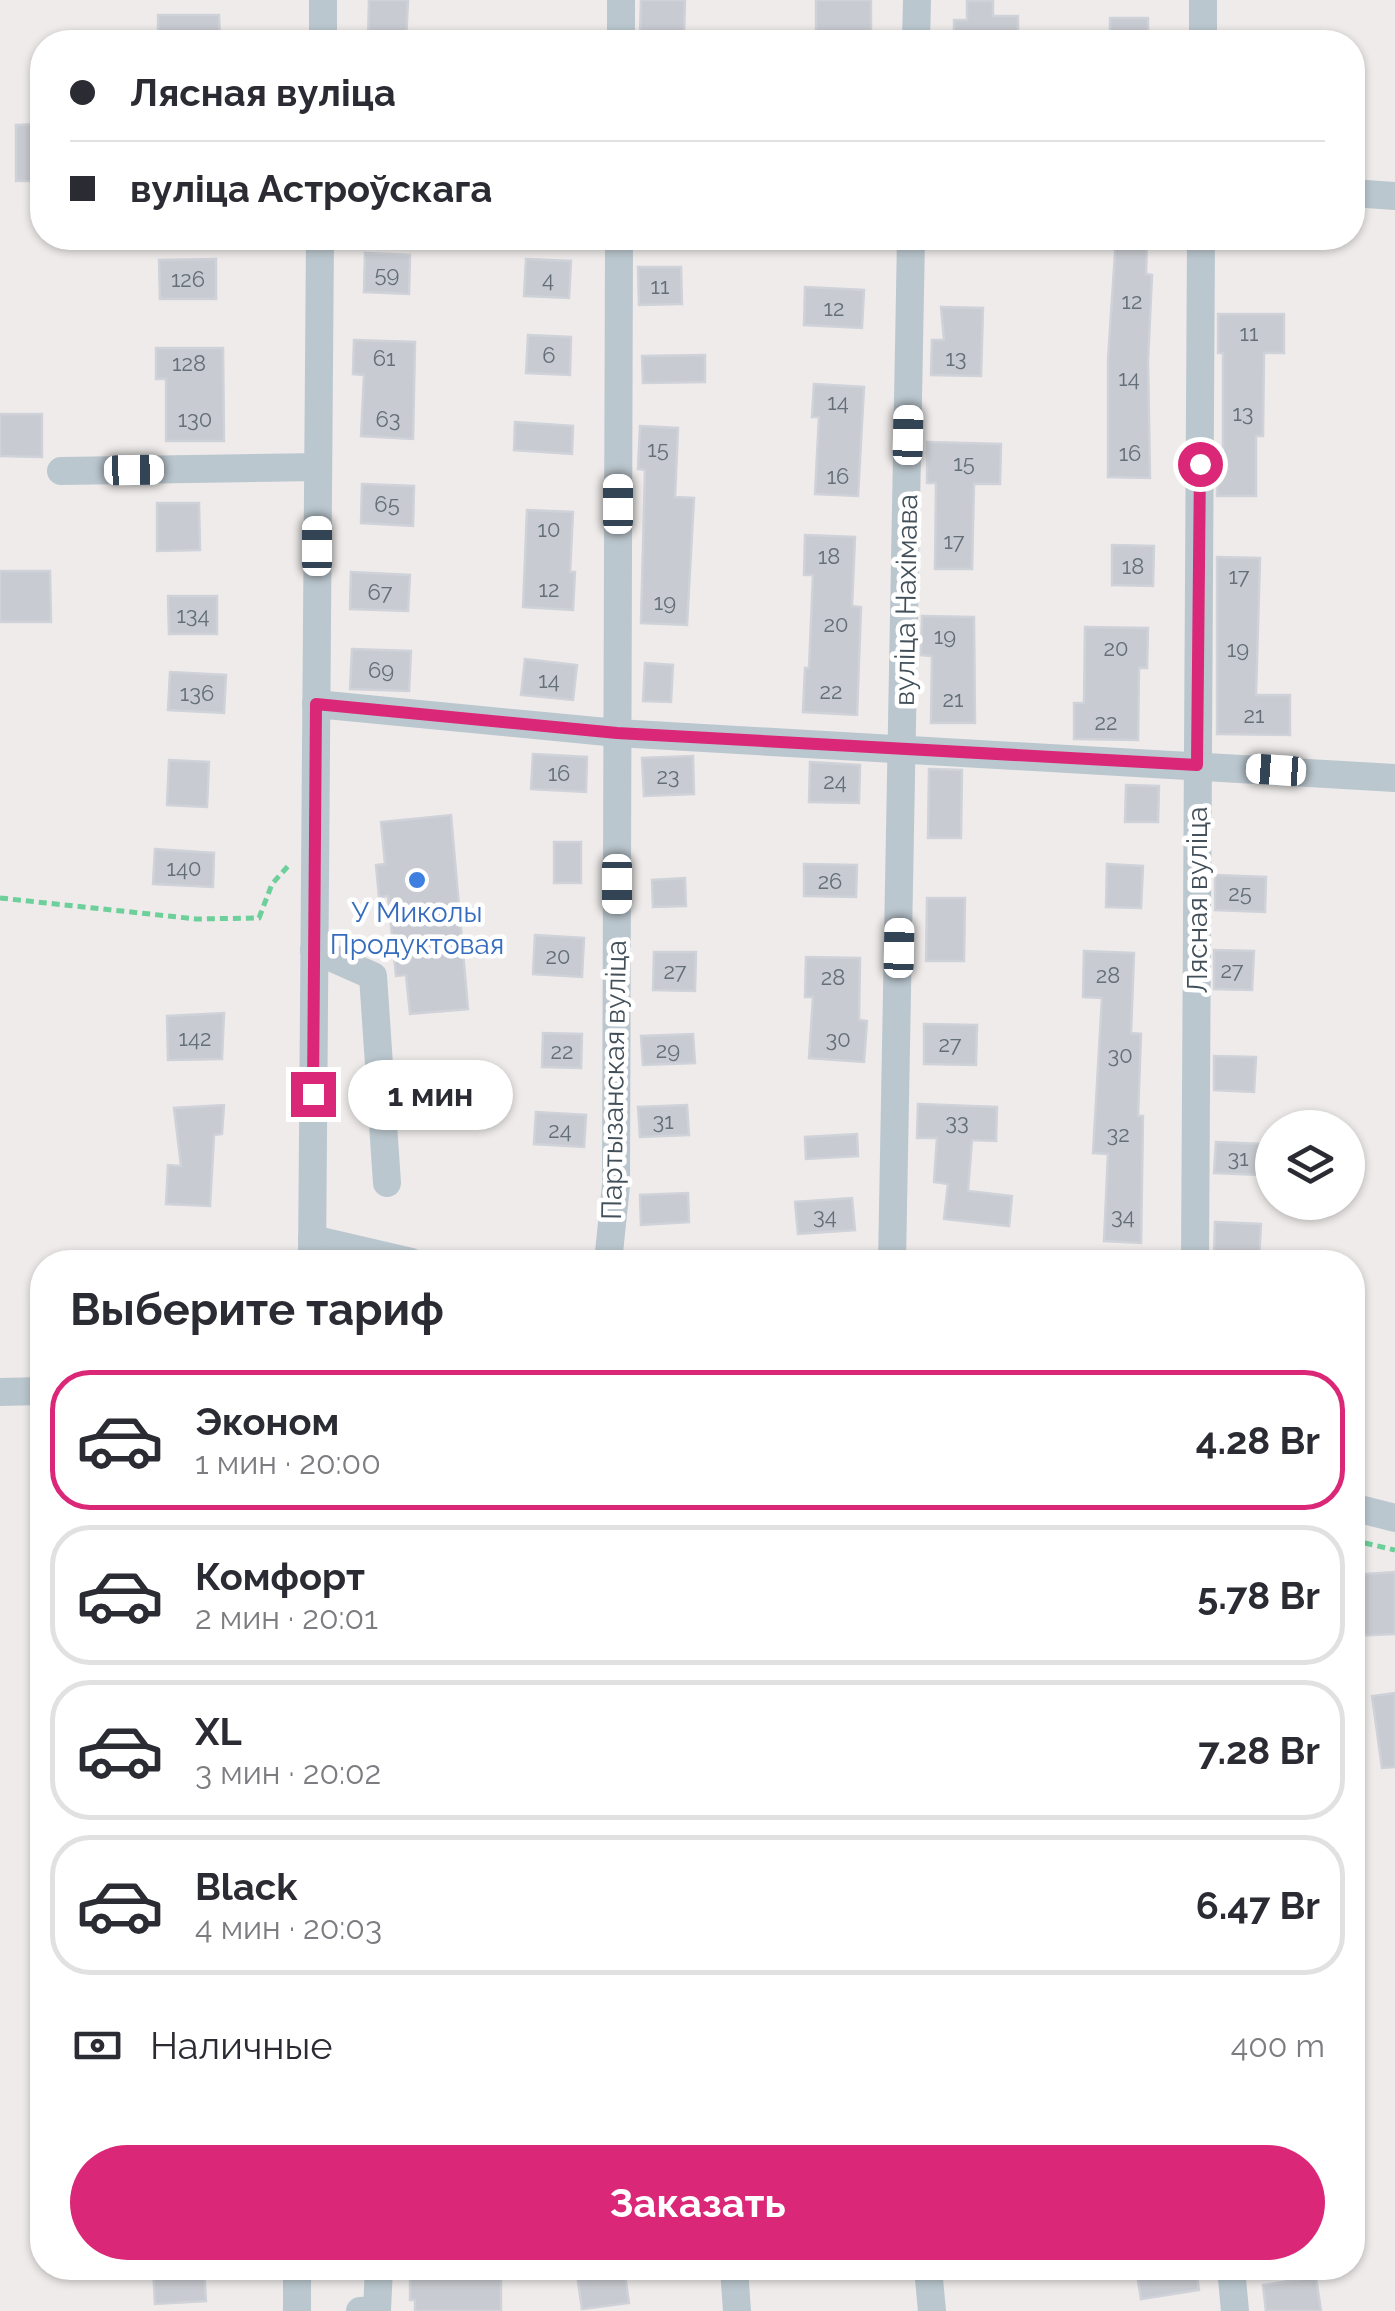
<!DOCTYPE html>
<html lang="ru">
<head>
<meta charset="utf-8">
<style>
  :root { --surface:#fff; --page:#f7f7f7; --text:#2b2b33; --muted:#7c7c81; --line:#e1e1e2; --accent:#db2777 }
  body { margin:0; font-family:Raleway,sans-serif; background:var(--page); color:var(--text); height:100vh; display:flex; flex-direction:column; font-size:38px; white-space:nowrap }
  * { box-sizing:border-box; margin:0 }
  p { font-size:32px; color:var(--muted) }
  .icon { flex:none; width:55px; height:55px; fill:none; stroke:currentColor; stroke-width:2; stroke-linecap:round; stroke-linejoin:round }
  .map { position:relative; flex:1; overflow:hidden }
  .details { position:absolute; left:30px; top:1250px; width:1335px; height:1030px; display:flex; flex-direction:column; background:var(--surface); border-radius:40px; box-shadow:0 2px 8px #0004 }
  .details>* { flex:none }
  .guide { position:absolute; left:30px; top:30px; width:1335px; height:220px; border-radius:40px; box-shadow:0 2px 8px #0004; display:grid; align-content:center; height:220px; padding:0 40px; background:var(--surface) }
  .fabs { position:absolute; left:1255px; top:1110px; display:grid; gap:20px }
  .fabs a { display:grid; place-items:center; width:110px; height:110px; border-radius:50%; background:var(--surface); box-shadow:0 2px 8px #0004; font-size:50px }
  .end { position:absolute; width:45px; height:45px; margin:-22px; border:12px solid #db2777; background:#fff; box-shadow:0 0 0 5px #fff }
  .from { border-radius:50% }
  .bubble { position:absolute; height:70px; border-radius:35px; background:var(--surface); box-shadow:0 2px 8px #0004; font-size:32px; font-weight:700; line-height:70px; text-align:center }
  .car { position:absolute; width:30px; height:60px; margin:-30px -15px; border-radius:12px; box-shadow:0 0 8px 2px #0007; background:linear-gradient(#fff 24%,#345 0 40%,#fff 0 76%,#345 0 86%,#fff 0) }
  .guide b { display:flex; align-items:center; gap:35px; height:95px; font-size:38px }
  .guide b+b { border-top:2px solid var(--line) }
  .guide i { width:25px; height:25px; background:var(--text) }
  ul { padding:0; list-style:none }
  li { display:flex; align-items:center; gap:30px; height:140px; margin:0 20px 15px; padding:0 20px; border:5px solid var(--line); border-radius:40px }
  li div { flex:1 }
  li b { display:block; font-size:38px }
  li em { font-style:normal; font-weight:700 }
  li.current { border-color:var(--accent) }
  li>.icon { width:90px; height:90px; stroke-width:1.5 }
  h2 { padding:0 40px; font-size:45px; line-height:120px }
  .pay { display:flex; align-items:center; gap:25px; height:110px; padding:0 40px; font-size:38px }
  .pay p { margin-inline-start:auto }
  .button { display:flex; gap:20px; margin-top:auto; padding:20px 40px }
  .button a { flex:1; height:115px; border-radius:60px; background:var(--accent); color:#fff; font-size:40px; font-weight:700; line-height:115px; text-align:center }
  .map>svg:first-child { display:block }
  .building { fill:#c8cbd1; stroke:#cfd2d8; stroke-width:2.5 }
  .lines { fill:none; stroke-linecap:round; stroke-linejoin:round }
  .path { stroke:#6dcf99; stroke-width:5; stroke-dasharray:8 5; stroke-linecap:butt }
  .minor { stroke:#bbc7cf; stroke-width:28 }
  .route { stroke:#db2777; stroke-width:12 }
  .shop-dot { fill:#3f7fe0; stroke:#fff; stroke-width:4 }
  .labels { text-anchor:middle; dominant-baseline:central; stroke-width:9; stroke-linejoin:round; paint-order:stroke }
  .number-label { font-size:22px; fill:#646f78 }
  .street-label { font-size:28px; fill:#43505a; stroke:#fff }
  .shop-label { font-size:28px; fill:#366cbe; stroke:#fff }
</style>
</head>
<body>
<div class="map">
<svg width="1395" height="2311" viewBox="0 0 1395 2311">
  <rect width="100%" height="100%" fill="#efebeb"/>
  <g class="building">
    <path d="M 369,0 L 408,0 L 406,42 L 368,42 Z"/>
    <path d="M 641,0 L 685,0 L 684,34 L 640,34 Z"/>
    <rect x="816" y="0" width="55" height="42"/>
    <path d="M 967,1 L 993,1 L 993,16 L 1018,16 L 1018,42 L 954,42 L 954,20 L 967,20 Z"/>
    <path d="M 158,15 L 219,15 L 220,42 L 158,42 Z"/>
    <rect x="1110" y="18" width="38" height="24"/>
    <path d="M 42,124 L 42,181 L 16,181 L 16,125 Z"/>
    <path d="M 1116,238 L 1147,238 L 1146,274 L 1152,275 L 1148,361 L 1150,478 L 1108,477 L 1108,360 Z"/>
    <path d="M 365,253 L 410,255 L 409,294 L 364,292 Z"/>
    <path d="M 216,259 L 216,299 L 160,299 L 159,260 Z"/>
    <path d="M 526,259 L 571,261 L 569,298 L 524,296 Z"/>
    <path d="M 638,267 L 681,267 L 682,304 L 639,305 Z"/>
    <path d="M 805,287 L 864,290 L 862,328 L 804,325 Z"/>
    <path d="M 941,307 L 983,308 L 981,376 L 931,375 L 932,340 L 944,340 Z"/>
    <path d="M 1218,314 L 1284,314 L 1284,353 L 1264,353 L 1263,436 L 1256,436 L 1256,496 L 1217,496 L 1217,452 L 1223,452 L 1223,353 L 1218,353 Z"/>
    <path d="M 528,335 L 571,337 L 570,375 L 526,373 Z"/>
    <path d="M 354,340 L 415,342 L 413,439 L 361,436 L 364,375 L 353,374 Z"/>
    <path d="M 156,348 L 223,348 L 224,441 L 166,441 L 166,379 L 156,379 Z"/>
    <path d="M 705,355 L 705,382 L 643,383 L 642,356 Z"/>
    <path d="M 814,384 L 864,387 L 858,496 L 815,494 L 819,417 L 812,417 Z"/>
    <path d="M 0,414 L 42,414 L 42,457 L 0,456 Z"/>
    <path d="M 515,422 L 573,426 L 572,454 L 514,450 Z"/>
    <path d="M 640,426 L 678,428 L 675,497 L 694,498 L 687,625 L 641,623 L 645,470 L 638,469 Z"/>
    <path d="M 927,442 L 1001,444 L 1000,484 L 974,484 L 972,569 L 935,569 L 936,483 L 927,483 Z"/>
    <path d="M 362,484 L 414,486 L 413,526 L 361,523 Z"/>
    <path d="M 157,503 L 199,503 L 200,550 L 157,551 Z"/>
    <path d="M 527,510 L 573,512 L 570,572 L 575,572 L 573,610 L 523,607 Z"/>
    <path d="M 805,535 L 855,537 L 852,606 L 861,607 L 857,715 L 803,712 L 805,668 L 809,668 L 813,575 L 804,575 Z"/>
    <path d="M 1112,545 L 1154,546 L 1153,586 L 1112,585 Z"/>
    <path d="M 1217,557 L 1260,558 L 1256,695 L 1290,695 L 1290,735 L 1217,734 Z"/>
    <path d="M 0,571 L 50,571 L 51,622 L 0,622 Z"/>
    <path d="M 351,572 L 410,575 L 408,611 L 350,609 Z"/>
    <path d="M 168,596 L 217,596 L 217,634 L 169,634 Z"/>
    <path d="M 922,616 L 974,617 L 975,723 L 931,723 L 932,656 L 921,655 Z"/>
    <path d="M 1085,627 L 1148,628 L 1147,668 L 1139,668 L 1138,740 L 1074,739 L 1074,703 L 1084,703 Z"/>
    <path d="M 352,649 L 411,651 L 409,691 L 350,689 Z"/>
    <path d="M 525,659 L 577,665 L 573,700 L 521,695 Z"/>
    <path d="M 645,663 L 673,665 L 671,702 L 643,701 Z"/>
    <path d="M 170,672 L 226,675 L 224,713 L 168,710 Z"/>
    <path d="M 533,754 L 587,757 L 586,792 L 531,789 Z"/>
    <path d="M 693,756 L 694,794 L 644,796 L 642,758 Z"/>
    <path d="M 169,760 L 209,762 L 207,807 L 167,805 Z"/>
    <path d="M 810,762 L 860,765 L 859,803 L 809,802 Z"/>
    <path d="M 929,769 L 962,770 L 961,838 L 928,838 Z"/>
    <path d="M 1126,785 L 1159,786 L 1158,822 L 1125,822 Z"/>
    <path d="M 451,815 L 468,1009 L 410,1014 L 406,975 L 396,976 L 388,896 L 379,897 L 376,865 L 385,864 L 381,822 Z"/>
    <rect x="554" y="842" width="27" height="41"/>
    <path d="M 155,849 L 214,853 L 213,887 L 153,884 Z"/>
    <path d="M 804,864 L 857,865 L 856,897 L 804,896 Z"/>
    <path d="M 1107,864 L 1143,866 L 1141,908 L 1106,907 Z"/>
    <path d="M 1215,875 L 1266,877 L 1265,912 L 1215,910 Z"/>
    <path d="M 685,878 L 686,906 L 653,907 L 652,880 Z"/>
    <path d="M 927,898 L 965,898 L 964,961 L 926,961 Z"/>
    <path d="M 535,935 L 584,938 L 582,977 L 533,974 Z"/>
    <path d="M 1214,950 L 1254,951 L 1252,990 L 1214,989 Z"/>
    <path d="M 1084,951 L 1134,953 L 1131,1033 L 1141,1034 L 1138,1116 L 1143,1116 L 1141,1243 L 1104,1241 L 1108,1154 L 1093,1153 L 1102,998 L 1083,997 Z"/>
    <path d="M 654,952 L 696,952 L 695,991 L 653,990 Z"/>
    <path d="M 806,957 L 860,958 L 859,1020 L 867,1021 L 864,1062 L 809,1058 L 813,997 L 805,997 Z"/>
    <path d="M 224,1013 L 222,1059 L 168,1060 L 167,1016 Z"/>
    <path d="M 924,1024 L 977,1025 L 976,1065 L 924,1064 Z"/>
    <path d="M 543,1033 L 582,1034 L 581,1068 L 542,1067 Z"/>
    <path d="M 693,1034 L 695,1063 L 643,1065 L 641,1036 Z"/>
    <path d="M 1214,1056 L 1256,1057 L 1254,1092 L 1214,1090 Z"/>
    <path d="M 918,1104 L 997,1107 L 996,1141 L 972,1140 L 968,1191 L 1012,1196 L 1009,1226 L 944,1219 L 948,1184 L 934,1182 L 937,1138 L 917,1138 Z"/>
    <path d="M 224,1105 L 222,1134 L 214,1135 L 210,1206 L 166,1204 L 168,1165 L 181,1166 L 174,1108 Z"/>
    <path d="M 687,1105 L 689,1135 L 640,1137 L 638,1107 Z"/>
    <path d="M 536,1112 L 586,1115 L 584,1147 L 534,1144 Z"/>
    <path d="M 857,1134 L 858,1156 L 806,1159 L 805,1137 Z"/>
    <path d="M 1216,1142 L 1261,1144 L 1260,1175 L 1214,1173 Z"/>
    <path d="M 688,1193 L 689,1222 L 641,1225 L 640,1195 Z"/>
    <path d="M 852,1198 L 855,1230 L 798,1234 L 795,1202 Z"/>
    <path d="M 1215,1222 L 1261,1224 L 1259,1260 L 1214,1258 Z"/>
    <path d="M 1395,1572 L 1395,1634 L 1352,1636 L 1352,1575 Z"/>
    <path d="M 1395,1693 L 1395,1767 L 1382,1768 L 1372,1696 Z"/>
    <path d="M 153,2268 L 204,2268 L 206,2301 L 155,2304 Z"/>
    <path d="M 410,2268 L 501,2268 L 501,2311 L 415,2311 L 415,2300 L 410,2300 Z"/>
    <path d="M 576,2268 L 624,2268 L 629,2303 L 582,2309 Z"/>
    <path d="M 1136,2268 L 1196,2268 L 1199,2290 L 1141,2299 Z"/>
    <path d="M 1316,2277 L 1321,2311 L 1266,2311 L 1263,2285 Z"/>
  </g>
  <g class="lines">
    <g class="path">
      <path d="M 0,898 L 196,919 L 259,918 L 272,884 L 289,865"/>
      <path d="M 1352,1540 L 1395,1550"/>
    </g>
    <g class="minor">
      <path d="M 323,42 L 323,0"/>
      <path d="M 621,42 L 621,0"/>
      <path d="M 916,42 L 917,0"/>
      <path d="M 1203,42 L 1203,0"/>
      <path d="M 1352,193 L 1395,196"/>
      <path d="M 61,471 L 318,467"/>
      <path d="M 316,704 L 617,733 L 1395,778"/>
      <path d="M 314,950 L 373,976 L 387,1183"/>
      <path d="M 312,1239 L 411,1262"/>
      <path d="M 312,1262 L 320,238"/>
      <path d="M 608,1262 L 616,1185 L 619,238"/>
      <path d="M 892,1262 L 911,238"/>
      <path d="M 1195,1262 L 1201,238"/>
      <path d="M 0,1392 L 42,1391"/>
      <path d="M 1352,1507 L 1395,1518"/>
      <path d="M 734,2268 L 737,2311"/>
      <path d="M 928,2268 L 932,2311"/>
      <path d="M 1231,2268 L 1235,2311"/>
      <path d="M 297,2311 L 297,2268"/>
      <path d="M 360,2311 L 377,2310 L 379,2268"/>
    </g>
  </g>
  <g class="lines">
    <path class="route" d="M 313,1094 L 316,704 L 617,733 L 1197,765 L 1200,464"/>
  </g>
  <circle class="shop-dot" cx="417" cy="880" r="10"/>
  <g class="labels">
    <g class="number-label">
      <text x="387" y="274">59</text>
      <text x="188" y="279">126</text>
      <text x="548" y="279">4</text>
      <text x="660" y="286">11</text>
      <text x="1132" y="301">12</text>
      <text x="834" y="308">12</text>
      <text x="1249" y="333">11</text>
      <text x="549" y="355">6</text>
      <text x="384" y="358">61</text>
      <text x="956" y="358">13</text>
      <text x="189" y="363">128</text>
      <text x="1129" y="378">14</text>
      <text x="838" y="402">14</text>
      <text x="1243" y="413">13</text>
      <text x="195" y="419">130</text>
      <text x="388" y="419">63</text>
      <text x="658" y="449">15</text>
      <text x="1130" y="453">16</text>
      <text x="964" y="463">15</text>
      <text x="838" y="476">16</text>
      <text x="387" y="504">65</text>
      <text x="549" y="529">10</text>
      <text x="954" y="541">17</text>
      <text x="829" y="556">18</text>
      <text x="1133" y="566">18</text>
      <text x="1239" y="576">17</text>
      <text x="549" y="589">12</text>
      <text x="380" y="592">67</text>
      <text x="665" y="602">19</text>
      <text x="193" y="615">134</text>
      <text x="836" y="624">20</text>
      <text x="945" y="636">19</text>
      <text x="1116" y="648">20</text>
      <text x="1238" y="649">19</text>
      <text x="381" y="670">69</text>
      <text x="549" y="680">14</text>
      <text x="831" y="691">22</text>
      <text x="197" y="693">136</text>
      <text x="953" y="699">21</text>
      <text x="1254" y="715">21</text>
      <text x="1106" y="722">22</text>
      <text x="559" y="773">16</text>
      <text x="668" y="776">23</text>
      <text x="835" y="781">24</text>
      <text x="184" y="868">140</text>
      <text x="830" y="881">26</text>
      <text x="1240" y="893">25</text>
      <text x="558" y="956">20</text>
      <text x="1232" y="970">27</text>
      <text x="675" y="971">27</text>
      <text x="1108" y="975">28</text>
      <text x="833" y="977">28</text>
      <text x="195" y="1038">142</text>
      <text x="838" y="1039">30</text>
      <text x="950" y="1044">27</text>
      <text x="668" y="1050">29</text>
      <text x="562" y="1051">22</text>
      <text x="1120" y="1055">30</text>
      <text x="663" y="1121">31</text>
      <text x="957" y="1122">33</text>
      <text x="560" y="1130">24</text>
      <text x="1118" y="1134">32</text>
      <text x="1238" y="1158">31</text>
      <text x="825" y="1216">34</text>
      <text x="1123" y="1216">34</text>
    </g>
    <g class="street-label">
      <text transform="translate(906 600) rotate(-89)">вуліца Нахімава</text>
      <text transform="translate(1197 900) rotate(-90)">Лясная вуліца</text>
      <text transform="translate(614 1080) rotate(-89)">Партызанская вуліца</text>
    </g>
    <g class="shop-label">
      <text x="417" y="912">У Миколы<tspan x="417" dy="32">Продуктовая</tspan></text>
    </g>
  </g>
</svg>
<div class="fabs">
<a><svg class="icon" aria-label="layers" viewBox="0 0 24 24"><path d="M12 4l9 5-9 5-9-5zM3 14l9 5 9-5"/></svg></a>
</div>
<i class="end from" style="left:1200px;top:464px"></i>
<i class="end" style="left:313px;top:1094px"></i>
<div class="bubble" style="left:348px;top:1060px;width:165px">1 мин</div>
<i class="car" style="left:908px;top:435px;rotate:1deg"></i>
<i class="car" style="left:134px;top:470px;rotate:89deg"></i>
<i class="car" style="left:618px;top:504px;rotate:0deg"></i>
<i class="car" style="left:317px;top:546px;rotate:0deg"></i>
<i class="car" style="left:1276px;top:770px;rotate:274deg"></i>
<i class="car" style="left:617px;top:884px;rotate:180deg"></i>
<i class="car" style="left:899px;top:948px;rotate:1deg"></i>
<div class="guide">
<b><i class="from"></i>Лясная вуліца</b>
<b><i></i>вуліца Астроўскага</b>
</div>
<section class="details">
<h2>Выберите тариф</h2>
<ul>
<li class="current"><svg class="icon" aria-label="car" viewBox="0 0 24 24"><path d="M5 17H2v-5l4-1 3-4h7l3 4 3 1v5h-3M9 17h6M6 11h13"/><circle cx="7" cy="17" r="2"/><circle cx="17" cy="17" r="2"/></svg><div><b>Эконом</b><p>1 мин · 20:00</p></div><em>4.28 Br</em></li>
<li><svg class="icon" aria-label="car" viewBox="0 0 24 24"><path d="M5 17H2v-5l4-1 3-4h7l3 4 3 1v5h-3M9 17h6M6 11h13"/><circle cx="7" cy="17" r="2"/><circle cx="17" cy="17" r="2"/></svg><div><b>Комфорт</b><p>2 мин · 20:01</p></div><em>5.78 Br</em></li>
<li><svg class="icon" aria-label="car" viewBox="0 0 24 24"><path d="M5 17H2v-5l4-1 3-4h7l3 4 3 1v5h-3M9 17h6M6 11h13"/><circle cx="7" cy="17" r="2"/><circle cx="17" cy="17" r="2"/></svg><div><b>XL</b><p>3 мин · 20:02</p></div><em>7.28 Br</em></li>
<li><svg class="icon" aria-label="car" viewBox="0 0 24 24"><path d="M5 17H2v-5l4-1 3-4h7l3 4 3 1v5h-3M9 17h6M6 11h13"/><circle cx="7" cy="17" r="2"/><circle cx="17" cy="17" r="2"/></svg><div><b>Black</b><p>4 мин · 20:03</p></div><em>6.47 Br</em></li>
</ul>
<div class="pay"><svg class="icon" aria-label="cash" viewBox="0 0 24 24"><path d="M3 7h18v10H3z"/><circle cx="12" cy="12" r="2"/></svg>Наличные<p>400 m</p></div>
<div class="button"><a>Заказать</a></div>
</section>
</div>
</body>
</html>
